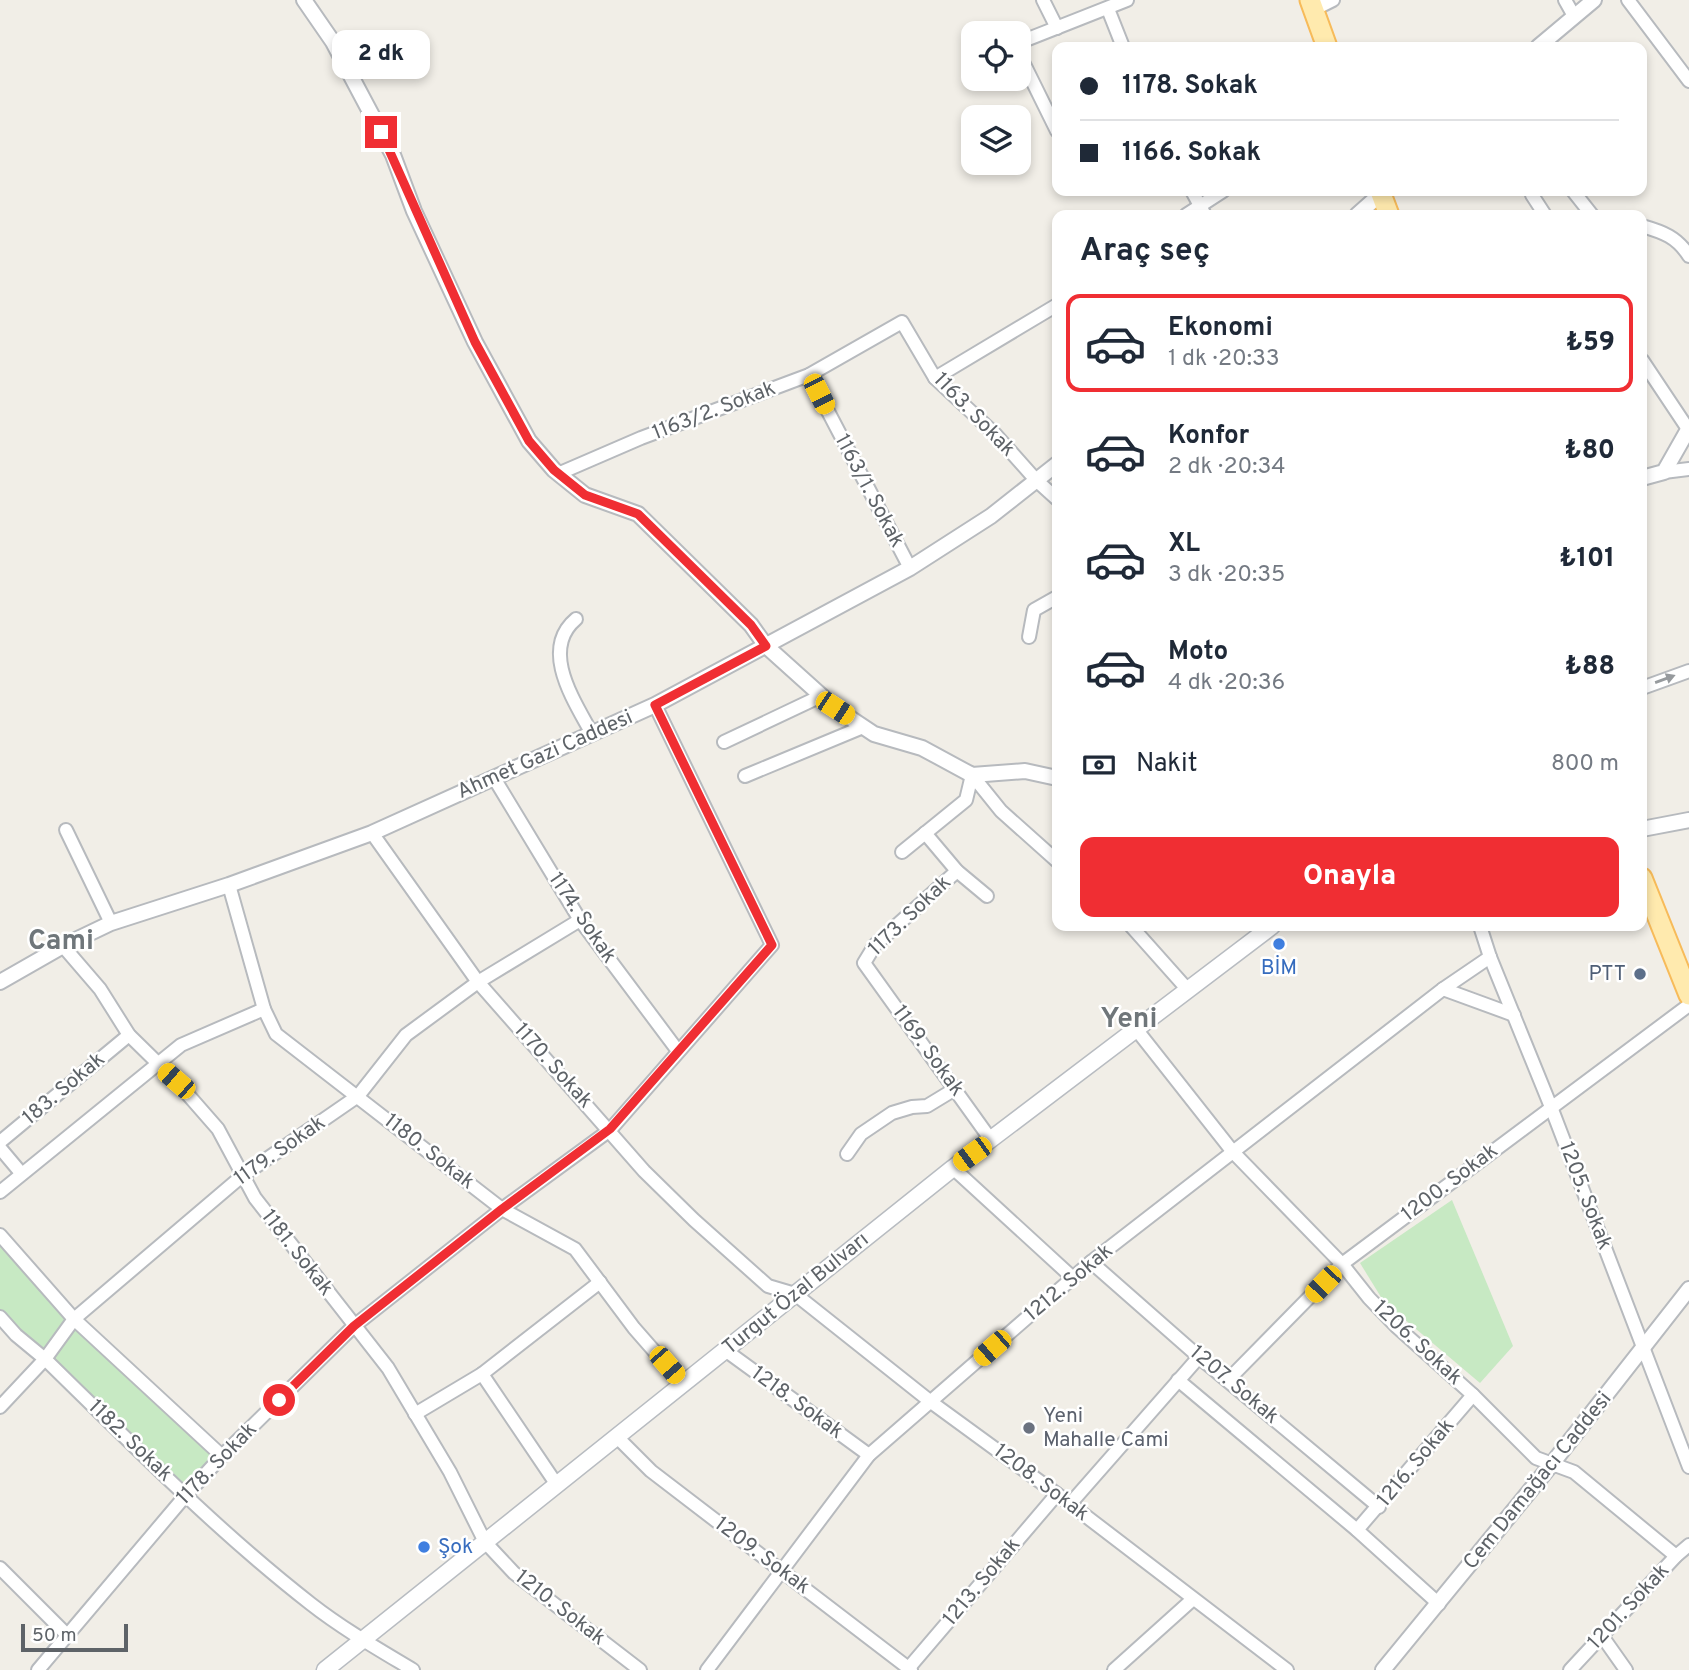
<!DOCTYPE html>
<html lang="tr">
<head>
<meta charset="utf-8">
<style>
  :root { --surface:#fff; --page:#f2f2f3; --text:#1f2937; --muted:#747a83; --line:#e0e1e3; --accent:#f02e33 }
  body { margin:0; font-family:Overpass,sans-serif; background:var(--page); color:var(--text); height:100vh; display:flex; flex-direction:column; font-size:26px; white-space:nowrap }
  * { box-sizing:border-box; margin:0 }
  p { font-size:23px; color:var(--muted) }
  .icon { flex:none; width:38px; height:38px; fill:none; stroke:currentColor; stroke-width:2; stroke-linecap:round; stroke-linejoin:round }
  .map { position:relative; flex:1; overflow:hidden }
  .drawer { position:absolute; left:1052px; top:210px; width:595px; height:721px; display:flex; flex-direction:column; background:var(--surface); border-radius:14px; box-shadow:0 4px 10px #0003 }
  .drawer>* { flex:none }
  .hud { position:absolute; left:1052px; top:42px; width:595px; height:154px; border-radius:14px; box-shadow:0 4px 10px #0003; display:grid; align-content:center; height:154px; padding:0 28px; background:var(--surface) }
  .buttons { position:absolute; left:961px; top:21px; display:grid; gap:14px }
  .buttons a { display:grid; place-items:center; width:70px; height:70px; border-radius:14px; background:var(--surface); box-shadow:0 4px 10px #0003; font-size:35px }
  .scale { position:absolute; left:21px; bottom:18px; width:107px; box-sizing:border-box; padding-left:7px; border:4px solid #5e6368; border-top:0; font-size:19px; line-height:24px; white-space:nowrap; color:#5e6368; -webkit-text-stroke:5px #fff; paint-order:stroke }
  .end { position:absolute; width:32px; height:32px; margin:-16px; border:9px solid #f02e33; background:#fff; box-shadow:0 0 0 4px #fff }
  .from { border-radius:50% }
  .bubble { position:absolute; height:49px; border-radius:14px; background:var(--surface); box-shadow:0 4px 10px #0003; font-size:23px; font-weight:800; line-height:49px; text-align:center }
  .car { position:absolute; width:21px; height:42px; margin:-21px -10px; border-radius:9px; box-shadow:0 0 5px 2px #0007; background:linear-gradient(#f5c518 24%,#345 0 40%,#f5c518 0 76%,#345 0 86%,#f5c518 0) }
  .hud b { display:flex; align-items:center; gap:24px; height:66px; font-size:26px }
  .hud b+b { border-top:2px solid var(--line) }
  .hud i { width:18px; height:18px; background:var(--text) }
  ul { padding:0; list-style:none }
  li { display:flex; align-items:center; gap:21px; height:98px; margin:0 14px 10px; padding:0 14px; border:4px solid transparent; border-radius:14px }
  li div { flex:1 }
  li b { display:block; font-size:26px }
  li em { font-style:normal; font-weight:800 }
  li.selected { border-color:var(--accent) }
  li>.icon { width:63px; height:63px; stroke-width:1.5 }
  h2 { padding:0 28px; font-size:32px; line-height:84px }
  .pay { display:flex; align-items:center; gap:18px; height:77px; padding:0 28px; font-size:26px }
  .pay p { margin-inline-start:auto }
  .action { display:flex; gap:14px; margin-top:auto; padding:14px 28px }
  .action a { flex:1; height:80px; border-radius:14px; background:var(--accent); color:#fff; font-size:28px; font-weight:800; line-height:80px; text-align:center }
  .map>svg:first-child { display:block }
  .green { fill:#c7e9c3 }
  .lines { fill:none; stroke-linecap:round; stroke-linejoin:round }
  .minor-casing { stroke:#b7babe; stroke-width:16 }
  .tertiary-casing { stroke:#b7babe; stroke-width:18 }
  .secondary-casing { stroke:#b8bcc1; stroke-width:19 }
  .primary-casing { stroke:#f7bb5a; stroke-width:23 }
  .minor { stroke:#fff; stroke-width:12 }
  .tertiary { stroke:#fff; stroke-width:14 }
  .secondary { stroke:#fff; stroke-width:16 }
  .primary { stroke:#ffeaae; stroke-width:19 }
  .oneway { fill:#969a9d }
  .route { stroke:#f02e33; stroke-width:9 }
  .shop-dot { fill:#3f7fe0; stroke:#fff; stroke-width:2.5 }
  .service-dot { fill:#5c6f8a; stroke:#fff; stroke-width:2.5 }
  .worship-dot { fill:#6b7280; stroke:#fff; stroke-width:2.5 }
  .labels { text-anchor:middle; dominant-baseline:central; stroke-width:5; stroke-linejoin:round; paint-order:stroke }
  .street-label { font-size:21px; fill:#5e6368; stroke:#fff }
  .shop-label { font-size:21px; fill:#366cbe; stroke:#fff }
  .service-label { font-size:21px; fill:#4e5e75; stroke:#fff; text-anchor:end }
  .worship-label { font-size:21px; fill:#5b616d; stroke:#fff; text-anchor:start }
  .district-label { font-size:28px; font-weight:bold; fill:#6f767a; stroke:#fff }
</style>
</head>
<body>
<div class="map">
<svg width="1689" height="1670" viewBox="0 0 1689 1670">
  <rect width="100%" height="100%" fill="#f1eee7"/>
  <g class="green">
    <path d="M 1452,1200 L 1513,1346 L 1480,1383 L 1384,1302 L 1360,1263 Z"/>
    <path d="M 0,1235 L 74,1319 L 222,1456 L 186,1495 L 0,1317 Z"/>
  </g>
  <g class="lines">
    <defs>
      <g id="minor">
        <path d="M 1043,0 L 1057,28"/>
        <path d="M 1565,0 L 1574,16"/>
        <path d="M 1628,0 L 1689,81"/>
        <path d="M 1108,9 L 1123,47"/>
        <path d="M 1313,10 L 1333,0"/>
        <path d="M 1018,43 L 1127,0"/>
        <path d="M 1018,44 L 1019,54 L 1057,131"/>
        <path d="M 1192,191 L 1205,215"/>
        <path d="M 1573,191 L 1592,215"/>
        <path d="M 1532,195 L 1545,215"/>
        <path d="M 1186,215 L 1223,191"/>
        <path d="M 1642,226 C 1663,232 1677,237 1689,256"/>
        <path d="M 1642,360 L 1688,429"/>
        <path d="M 809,375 L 910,568"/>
        <path d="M 935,378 L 1057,305"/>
        <path d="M 1664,472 L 1689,469"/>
        <path d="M 560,473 L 641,438 L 809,375 L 902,322 L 935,378 L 995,434 L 1036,480 L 1057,499"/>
        <path d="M 576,619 C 539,650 575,702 592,734"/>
        <path d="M 1029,637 L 1034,610 L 1057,597"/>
        <path d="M 1642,688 L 1689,671"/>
        <path d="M 724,742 L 821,696"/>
        <path d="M 972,775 L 1001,811 L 1057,861"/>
        <path d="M 745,776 L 863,727"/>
        <path d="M 494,778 L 580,920 L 678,1051"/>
        <path d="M 66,830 L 111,923"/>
        <path d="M 372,833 L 478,982 L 644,1171 L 694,1220 L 768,1286 L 795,1294 L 931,1402 L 1057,1494 L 1287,1670"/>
        <path d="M 925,833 L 957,871 L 987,896"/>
        <path d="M 902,852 L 966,800 L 972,775"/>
        <path d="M 957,871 L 875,945 L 864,963 L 991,1140"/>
        <path d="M 229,885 L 264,1009 L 276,1034 L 502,1209 L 575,1249 L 634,1328 L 683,1384"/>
        <path d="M 1131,926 L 1188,990"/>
        <path d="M 1480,926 L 1490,957 L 1551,1107 L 1689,1467"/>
        <path d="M 63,946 L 100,989 L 129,1035 L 176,1081 L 218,1129 L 255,1198 L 388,1368 L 450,1472 L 485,1542 L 514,1573 L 640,1670"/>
        <path d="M 1443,989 L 1514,1015"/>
        <path d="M 1136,1029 L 1233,1152 L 1342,1264 L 1369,1298 L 1396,1326 L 1473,1395 L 1536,1458 L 1574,1472 L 1676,1556"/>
        <path d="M 0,1142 L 129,1035"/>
        <path d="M 0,1148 L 21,1173"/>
        <path d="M 847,1154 L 861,1134 L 892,1113 L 912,1107 L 927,1106 L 955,1089"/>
        <path d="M 953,1168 L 1073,1278"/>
        <path d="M 0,1192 L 181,1045 L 264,1009"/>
        <path d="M 0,1235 L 74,1319 L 222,1456"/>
        <path d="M 1091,1262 L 1199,1357 L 1379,1507"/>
        <path d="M 0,1317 L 16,1335 L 45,1359 C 131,1443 216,1530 311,1604 C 343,1629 378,1649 413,1670"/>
        <path d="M 725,1350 L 869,1455"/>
        <path d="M 482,1374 L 557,1485"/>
        <path d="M 1178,1380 L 1357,1530 L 1439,1604"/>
        <path d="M 1228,1380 L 1342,1264 L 1689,1005"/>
        <path d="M 0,1407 L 45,1359 L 74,1319 L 242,1176 L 358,1096 L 406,1035 L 478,982 L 580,920"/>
        <path d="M 415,1414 L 482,1374 L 600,1282"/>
        <path d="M 617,1437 L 651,1471 L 911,1670"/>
        <path d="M 1070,1504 L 1199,1357"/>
        <path d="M 1357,1530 L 1473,1395"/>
        <path d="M 0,1568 L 67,1635"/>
        <path d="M 1602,1636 L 1626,1670"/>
        <path d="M 38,1670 L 186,1495 L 222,1456 L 354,1326 L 502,1209 L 610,1130 L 772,945 L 655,705"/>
        <path d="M 707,1670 L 869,1455 L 1091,1262 L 1443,989 L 1490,957"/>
        <path d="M 907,1670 L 1057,1494"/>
        <path d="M 1114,1670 L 1193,1599"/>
        <path d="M 1570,1670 L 1676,1556 L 1689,1545"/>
      </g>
      <g id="tertiary">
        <path d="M 304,0 L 333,42 L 393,155 L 414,211 L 475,342 L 529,441 L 554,470 L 585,495 L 638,514 L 751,625 L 766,646 L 835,708 L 874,734 L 922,748 L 972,775 L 1025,771 L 1057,778"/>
        <path d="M 1538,47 L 1594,0"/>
        <path d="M 1357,215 L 1384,191"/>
        <path d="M 1642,478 L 1664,472 L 1689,428"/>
        <path d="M 1642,829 L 1689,820"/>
        <path d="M 0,982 L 63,946 L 111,923 L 229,885 L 372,833 L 655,705 L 910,568 L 991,516 L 1057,464"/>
        <path d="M 1383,1670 L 1551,1465 L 1689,1289"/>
      </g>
      <path id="secondary" d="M 325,1670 L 953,1168 L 1272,926"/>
      <g id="primary">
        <path d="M 1310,0 L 1327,47"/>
        <path d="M 1380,191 L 1389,215"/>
        <path d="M 1642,878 L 1689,995"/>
      </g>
    </defs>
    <use href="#minor" class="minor-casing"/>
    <use href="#tertiary" class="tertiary-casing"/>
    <use href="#secondary" class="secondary-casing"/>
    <use href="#primary" class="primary-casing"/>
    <use href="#minor" class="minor"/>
    <use href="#tertiary" class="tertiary"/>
    <use href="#secondary" class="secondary"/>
    <use href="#primary" class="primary"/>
  </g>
  <defs><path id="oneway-solid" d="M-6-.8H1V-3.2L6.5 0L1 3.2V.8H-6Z" transform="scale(1.75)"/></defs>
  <use class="oneway" href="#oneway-solid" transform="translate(1665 679) rotate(-20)"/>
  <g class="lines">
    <path class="route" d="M 279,1400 L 354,1326 L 502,1209 L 610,1129 L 772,945 L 655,705 L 766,646 L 751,625 L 638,514 L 585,495 L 554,470 L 529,441 L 475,342 L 381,132"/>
  </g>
  <g class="shop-dot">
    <circle cx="1279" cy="944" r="7"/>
    <circle cx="424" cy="1547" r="7"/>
  </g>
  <circle class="service-dot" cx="1640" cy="974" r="7"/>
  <circle class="worship-dot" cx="1029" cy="1428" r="7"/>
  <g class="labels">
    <g class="street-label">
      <text transform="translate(714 411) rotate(-21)">1163/2. Sokak</text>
      <text transform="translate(974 415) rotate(46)">1163. Sokak</text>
      <text transform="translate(869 491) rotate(62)">1163/1. Sokak</text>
      <text transform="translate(545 755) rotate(-24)">Ahmet Gazi Caddesi</text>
      <text transform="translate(910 916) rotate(-44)">1173. Sokak</text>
      <text transform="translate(582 918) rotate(56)">1174. Sokak</text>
      <text transform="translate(928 1051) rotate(54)">1169. Sokak</text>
      <text transform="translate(553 1066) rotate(48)">1170. Sokak</text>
      <text transform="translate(64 1089) rotate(-40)">183. Sokak</text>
      <text transform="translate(280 1151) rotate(-35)">1179. Sokak</text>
      <text transform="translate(429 1152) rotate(38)">1180. Sokak</text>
      <text transform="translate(1450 1183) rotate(-37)">1200. Sokak</text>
      <text transform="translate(1585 1196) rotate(69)">1205. Sokak</text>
      <text transform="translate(297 1253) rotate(52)">1181. Sokak</text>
      <text transform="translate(1069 1283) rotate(-40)">1212. Sokak</text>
      <text transform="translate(796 1294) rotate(-39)">Turgut Özal Bulvarı</text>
      <text transform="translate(1417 1343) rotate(43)">1206. Sokak</text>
      <text transform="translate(1234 1385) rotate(40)">1207. Sokak</text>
      <text transform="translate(797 1403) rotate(36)">1218. Sokak</text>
      <text transform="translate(130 1441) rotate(44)">1182. Sokak</text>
      <text transform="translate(1416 1463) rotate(-50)">1216. Sokak</text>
      <text transform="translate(217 1464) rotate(-46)">1178. Sokak</text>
      <text transform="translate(1538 1481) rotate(-51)">Cem Damağacı Caddesi</text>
      <text transform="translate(1041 1483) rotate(37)">1208. Sokak</text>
      <text transform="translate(762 1556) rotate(37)">1209. Sokak</text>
      <text transform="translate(982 1582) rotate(-50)">1213. Sokak</text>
      <text transform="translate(1629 1607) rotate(-47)">1201. Sokak</text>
      <text transform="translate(560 1608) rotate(38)">1210. Sokak</text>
    </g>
    <g class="shop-label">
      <text x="1279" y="968">BİM</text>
      <text x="438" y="1547" text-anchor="start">Şok</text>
    </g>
    <g class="service-label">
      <text x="1626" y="974">PTT</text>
    </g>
    <g class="worship-label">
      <text x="1043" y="1416">Yeni<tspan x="1043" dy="24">Mahalle Cami</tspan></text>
    </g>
    <g class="district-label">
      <text x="61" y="942">Cami</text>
      <text x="1129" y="1020">Yeni</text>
    </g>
  </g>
</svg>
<div class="buttons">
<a><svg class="icon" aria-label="locate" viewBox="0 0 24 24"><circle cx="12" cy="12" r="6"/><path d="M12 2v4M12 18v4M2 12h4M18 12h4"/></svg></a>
<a><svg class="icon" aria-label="layers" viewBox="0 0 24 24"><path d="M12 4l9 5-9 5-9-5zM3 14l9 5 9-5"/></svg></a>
</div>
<div class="scale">50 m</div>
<i class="end from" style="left:279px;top:1400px"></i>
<i class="end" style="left:381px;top:132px"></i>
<div class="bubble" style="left:332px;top:30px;width:98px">2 dk</div>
<i class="car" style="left:819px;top:394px;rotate:153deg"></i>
<i class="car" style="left:835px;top:708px;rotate:123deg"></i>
<i class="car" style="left:176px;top:1081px;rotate:311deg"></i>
<i class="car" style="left:972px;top:1154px;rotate:234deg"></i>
<i class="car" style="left:1323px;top:1284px;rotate:224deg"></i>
<i class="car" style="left:992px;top:1348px;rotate:229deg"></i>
<i class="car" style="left:667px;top:1365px;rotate:139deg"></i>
<div class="hud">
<b><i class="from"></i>1178. Sokak</b>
<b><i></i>1166. Sokak</b>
</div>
<section class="drawer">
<h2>Araç seç</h2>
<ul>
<li class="selected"><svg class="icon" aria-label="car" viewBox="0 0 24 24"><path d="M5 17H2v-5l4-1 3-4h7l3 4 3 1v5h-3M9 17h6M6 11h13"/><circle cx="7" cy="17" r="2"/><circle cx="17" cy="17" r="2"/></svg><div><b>Ekonomi</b><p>1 dk · 20:33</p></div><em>₺59</em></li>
<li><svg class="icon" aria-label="car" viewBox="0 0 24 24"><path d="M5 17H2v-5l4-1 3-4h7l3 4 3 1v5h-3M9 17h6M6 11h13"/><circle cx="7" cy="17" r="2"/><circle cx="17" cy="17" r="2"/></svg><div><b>Konfor</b><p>2 dk · 20:34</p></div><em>₺80</em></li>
<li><svg class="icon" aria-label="car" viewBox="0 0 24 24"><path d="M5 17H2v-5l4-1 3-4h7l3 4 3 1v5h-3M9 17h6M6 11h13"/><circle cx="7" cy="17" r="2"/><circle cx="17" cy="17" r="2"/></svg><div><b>XL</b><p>3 dk · 20:35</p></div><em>₺101</em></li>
<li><svg class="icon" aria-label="car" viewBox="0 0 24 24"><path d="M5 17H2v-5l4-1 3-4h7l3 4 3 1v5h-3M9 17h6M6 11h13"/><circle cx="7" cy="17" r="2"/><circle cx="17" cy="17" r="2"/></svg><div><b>Moto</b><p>4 dk · 20:36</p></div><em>₺88</em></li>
</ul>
<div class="pay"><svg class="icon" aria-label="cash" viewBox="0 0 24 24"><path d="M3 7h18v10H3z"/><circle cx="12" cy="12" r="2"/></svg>Nakit<p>800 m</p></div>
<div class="action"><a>Onayla</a></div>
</section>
</div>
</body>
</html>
